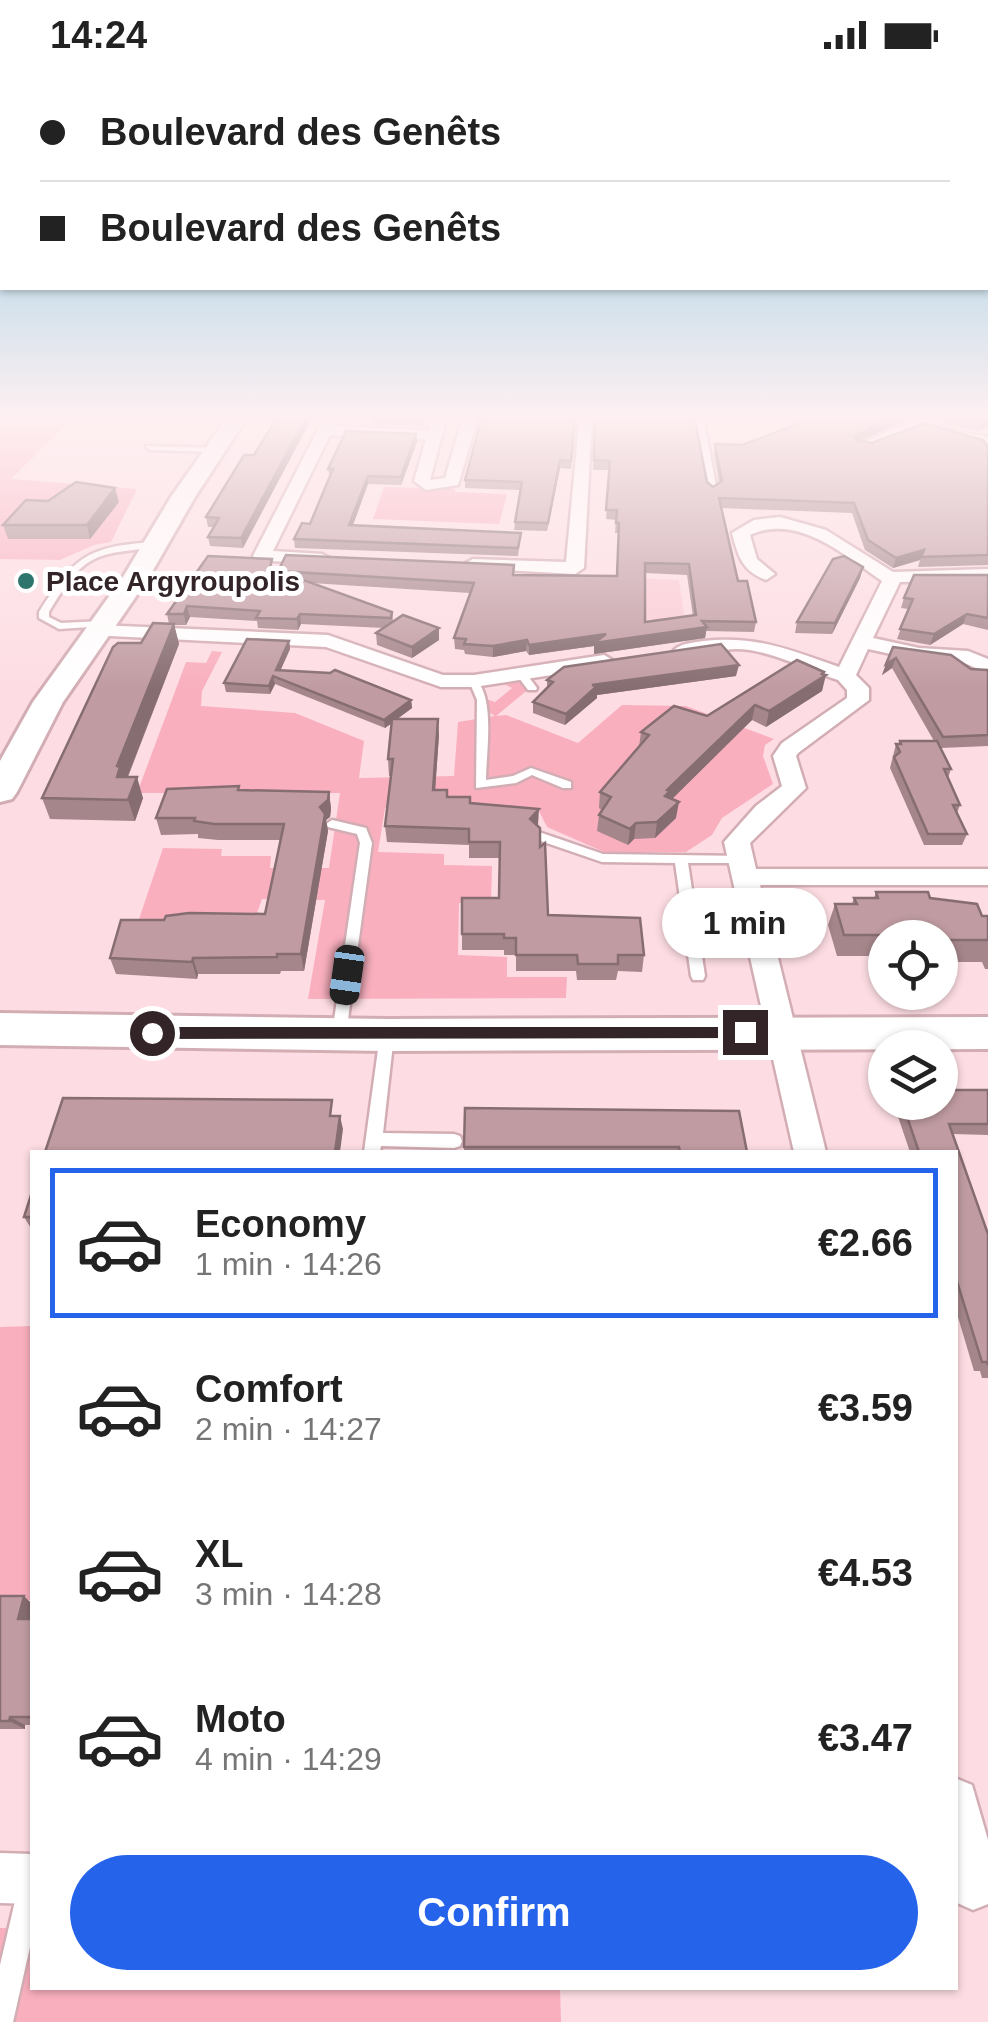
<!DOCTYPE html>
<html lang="en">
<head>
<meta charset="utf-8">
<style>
  :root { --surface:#fff; --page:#f2f2f2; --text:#222; --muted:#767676; --line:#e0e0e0; --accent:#2563eb }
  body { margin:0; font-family:Helvetica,sans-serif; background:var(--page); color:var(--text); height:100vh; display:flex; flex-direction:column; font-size:38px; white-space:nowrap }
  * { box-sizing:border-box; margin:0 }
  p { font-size:32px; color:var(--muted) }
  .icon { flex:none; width:55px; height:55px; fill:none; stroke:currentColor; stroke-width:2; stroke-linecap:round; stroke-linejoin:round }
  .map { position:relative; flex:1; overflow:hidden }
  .details { position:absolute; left:30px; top:1080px; width:928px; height:840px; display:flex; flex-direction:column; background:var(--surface); border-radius:0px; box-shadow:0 2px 8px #0004 }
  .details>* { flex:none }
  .top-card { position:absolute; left:0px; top:0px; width:990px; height:220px; box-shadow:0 2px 8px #0004; display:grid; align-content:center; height:220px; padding:0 40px; background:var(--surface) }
  .fabs { position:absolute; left:868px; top:850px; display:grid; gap:20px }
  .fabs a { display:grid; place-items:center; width:90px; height:90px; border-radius:50%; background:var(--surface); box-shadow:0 2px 8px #0004; font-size:50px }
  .end { position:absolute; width:45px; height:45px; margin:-22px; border:12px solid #322427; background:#fff; box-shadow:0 0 0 5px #fff }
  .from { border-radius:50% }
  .bubble { position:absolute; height:70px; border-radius:35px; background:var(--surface); box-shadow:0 2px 8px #0004; font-size:32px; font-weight:800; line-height:70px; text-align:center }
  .car { position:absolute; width:30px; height:60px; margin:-30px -15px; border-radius:12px; box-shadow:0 0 8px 2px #0007; background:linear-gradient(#222 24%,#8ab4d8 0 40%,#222 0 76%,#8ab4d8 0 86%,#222 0) }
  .top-card b { display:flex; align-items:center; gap:35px; height:95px; font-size:38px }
  .top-card b+b { border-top:2px solid var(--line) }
  .top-card i { width:25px; height:25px; background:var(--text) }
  ul { padding:18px 0 0; list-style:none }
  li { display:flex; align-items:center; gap:30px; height:150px; margin:0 20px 15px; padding:0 20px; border:5px solid transparent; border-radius:0px }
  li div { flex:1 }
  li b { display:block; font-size:38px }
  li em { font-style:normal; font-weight:800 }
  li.selected { border-color:var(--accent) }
  li>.icon { width:90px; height:90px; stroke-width:1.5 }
  .primary-button { display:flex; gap:20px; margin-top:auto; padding:20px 40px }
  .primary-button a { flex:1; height:115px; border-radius:60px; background:var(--accent); color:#fff; font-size:40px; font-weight:800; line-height:115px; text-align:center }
  .status { display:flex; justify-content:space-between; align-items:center; height:70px; padding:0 50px; background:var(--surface); direction:ltr }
  .status svg { height:28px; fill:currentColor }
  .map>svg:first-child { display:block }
  .built { fill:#fbcbd4 }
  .green { fill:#f9afbe }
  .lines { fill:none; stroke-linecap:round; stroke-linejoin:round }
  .lane-casing { stroke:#d3adb4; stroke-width:5 }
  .street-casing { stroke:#d3adb4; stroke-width:5 }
  .secondary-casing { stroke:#d3adb4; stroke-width:6 }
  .lane { fill:#fff; fill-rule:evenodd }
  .street { fill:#fff; fill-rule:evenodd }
  .secondary { fill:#fff; fill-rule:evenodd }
  .wall { fill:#a5868b; fill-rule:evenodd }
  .shaded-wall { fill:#866d71 }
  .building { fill:#c09ca2; stroke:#866d71; stroke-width:2.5; fill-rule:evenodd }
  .route { fill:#322427 }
  .poi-dot { fill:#2e756e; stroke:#fff; stroke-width:4 }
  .labels { text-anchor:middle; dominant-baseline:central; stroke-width:10; stroke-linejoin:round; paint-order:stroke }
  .far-poi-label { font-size:28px; font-weight:bold; fill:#322427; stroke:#fff; text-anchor:start }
</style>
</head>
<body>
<div class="status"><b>14:24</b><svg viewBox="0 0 49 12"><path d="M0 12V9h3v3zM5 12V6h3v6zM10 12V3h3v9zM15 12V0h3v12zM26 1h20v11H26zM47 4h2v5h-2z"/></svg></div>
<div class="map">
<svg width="988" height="1952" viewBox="0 0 988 1952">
  <rect width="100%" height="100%" fill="#fddde3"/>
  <path class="built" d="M 581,506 L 679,510 L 685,552 L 578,545 Z"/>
  <g class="green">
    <path d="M 0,346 L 75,346 L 11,409 L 137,419 L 111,472 L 94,475 L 60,490 L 0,489 Z"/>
    <path d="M 384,417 L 455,419 L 455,422 L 507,424 L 499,454 L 373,449 Z"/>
    <path d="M 212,581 L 222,582 L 202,621 L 201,636 L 295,643 L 364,671 L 359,708 L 454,706 L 458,652 L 495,646 L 484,639 L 483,628 L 495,632 L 512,618 L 502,613 L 519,605 L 530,618 L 496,646 L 506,645 L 578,673 L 622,635 L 686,636 L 774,669 L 765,675 L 763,686 L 773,714 L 722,748 L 712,765 L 686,782 L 604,782 L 547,757 L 538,739 L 385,738 L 378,782 L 444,784 L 444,795 L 492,796 L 491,832 L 459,833 L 458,885 L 507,887 L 507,907 L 567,907 L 566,928 L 308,929 L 325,830 L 262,829 L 257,843 L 207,843 L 201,852 L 138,852 L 163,778 L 222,779 L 221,786 L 271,786 L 270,798 L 329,798 L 340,723 L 137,723 L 186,592 L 206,593 Z"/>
    <path d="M 32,1256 L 32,1530 L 0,1529 L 0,1257 Z"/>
    <path d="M 0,1858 L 32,1858 L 32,1918 L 560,1918 L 561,1952 L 0,1952 Z"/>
  </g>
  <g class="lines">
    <defs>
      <g id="lane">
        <path d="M 696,346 L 703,346 L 717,421 L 713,423 L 709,421 Z"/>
        <path d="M 146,376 L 216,378 L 220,380 L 216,382 L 149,380 Z"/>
        <path d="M 156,472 L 160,475 L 159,477 C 93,485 86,481 49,542 L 49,547 L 61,553 L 103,551 L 106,552 L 106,556 L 59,559 L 39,548 L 39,542 C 75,485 89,476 156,472 Z"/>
        <path d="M 517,602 L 525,602 L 537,618 L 536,620 L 528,620 L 516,604 Z"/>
        <path d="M 474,608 C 496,625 486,683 486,710 L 513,706 L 531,698 L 571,712 L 571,718 L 563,718 L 532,705 L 516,713 L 476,718 L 477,630 L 469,611 Z"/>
        <path d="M 332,750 L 366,758 L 372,773 L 346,964 L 339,970 L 332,964 L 360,773 L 357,764 L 328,757 L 326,754 Z"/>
        <path d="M 539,762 L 603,784 L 745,786 L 747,789 L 741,793 L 688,793 L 705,906 L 703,910 L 693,910 L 691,906 L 675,793 L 602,792 L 535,769 L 533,766 Z"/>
        <path d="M 387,959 L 394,965 L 383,1063 L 454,1064 L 460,1066 L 462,1071 L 460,1076 L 454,1078 L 381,1076 L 380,1082 L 364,1082 L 380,965 Z"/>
        <path d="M 32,1801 L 32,1868 L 13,1952 L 0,1952 L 0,1895 L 19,1814 L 23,1805 Z"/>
      </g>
      <g id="street">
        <path d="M 325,346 L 339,346 L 334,356 L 429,360 L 433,346 L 447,346 L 430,410 L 445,408 L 462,350 L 457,346 L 592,347 L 584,498 L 575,504 L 467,498 L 464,494 L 473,489 L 566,492 L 579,354 L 477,351 L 458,415 L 426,420 L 414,411 L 426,369 L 330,365 L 273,481 L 322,484 L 331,489 L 322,494 L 256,490 L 253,486 Z"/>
        <path d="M 907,346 L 924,346 L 945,358 L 988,367 L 988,377 L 935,364 L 923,358 L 868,379 L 855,376 L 913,351 Z"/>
        <path d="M 780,447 L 826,460 L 893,502 L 988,499 L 988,511 L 900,512 L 873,568 L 919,578 L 968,581 L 988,589 L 988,603 L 964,593 L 919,590 L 868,579 L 856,605 L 869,618 L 869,630 L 798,683 L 796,686 L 806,718 L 750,773 L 756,799 L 988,799 L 988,815 L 760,815 L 826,1082 L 794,1082 L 724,772 L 756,736 L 782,716 L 773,686 L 782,673 L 847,628 L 847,620 L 838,610 C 807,600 769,579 736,579 C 717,579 689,593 674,580 C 682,573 691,573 703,571 C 756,565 790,580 839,597 L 882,511 C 844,485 798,443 750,465 L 757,489 L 775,504 L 766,510 C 742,501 738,486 732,463 L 754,450 Z"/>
        <path d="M 98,555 L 328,565 L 443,605 L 474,605 L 604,585 L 614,591 L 604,597 L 474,617 L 441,617 L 326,577 L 91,565 L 91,557 Z"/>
        <path d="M 955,1708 L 972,1715 L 988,1770 L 988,1834 L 973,1840 L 955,1832 Z"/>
        <path d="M 0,1783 L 32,1784 L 32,1834 L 0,1833 Z"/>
      </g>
      <g id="secondary">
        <path d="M 228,346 L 248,346 L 195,427 L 148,509 L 63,632 L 17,722 L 12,729 L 0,732 L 0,691 L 33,632 L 123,507 L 171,427 Z"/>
        <path d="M 0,943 L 387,949 L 988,947 L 988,979 L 387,981 L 0,975 Z"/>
      </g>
    </defs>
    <use href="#lane" class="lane-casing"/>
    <use href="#street" class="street-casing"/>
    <use href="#secondary" class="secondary-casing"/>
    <use href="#lane" class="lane"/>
    <use href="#street" class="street"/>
    <use href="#secondary" class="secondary"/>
  </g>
  <g class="wall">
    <path d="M 373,346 L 426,346 L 423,356 L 374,354 Z"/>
    <path d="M 595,346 L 713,417 L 719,413 L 714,384 L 715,374 L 742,375 L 906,350 L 860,371 L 872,373 L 988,377 L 988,495 L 918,497 L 920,490 L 893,498 L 865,480 L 852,443 L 721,438 L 738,511 L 756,552 L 754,562 L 706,561 L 705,568 L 594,584 L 594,576 L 529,585 L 526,581 L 493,587 L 465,584 L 464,580 L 455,579 L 454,568 L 470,523 L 311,513 L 392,542 L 393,552 L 439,570 L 412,588 L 377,575 L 376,563 L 384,558 L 301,554 L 298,560 L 258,558 L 257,551 L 190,547 L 186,555 L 174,555 L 179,574 L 128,707 L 143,728 L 135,751 L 50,749 L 42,728 L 141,573 L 169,554 L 167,544 L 274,499 L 278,501 L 616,506 L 619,463 L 615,463 L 616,450 L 606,449 L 610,400 L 593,400 ZM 645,503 L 687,505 L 693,546 L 645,552 Z"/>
    <path d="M 930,346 L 988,346 L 988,355 L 980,361 L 946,354 Z"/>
    <path d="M 575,350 L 571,399 L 560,398 L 547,461 L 514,460 L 520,420 L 465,418 L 465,410 Z"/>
    <path d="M 416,364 L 417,372 L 401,415 L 368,414 L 353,455 L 520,471 L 518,486 L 295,478 L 294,469 L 310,454 L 330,407 L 328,399 Z"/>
    <path d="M 254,385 L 243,478 L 210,476 L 208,467 L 214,457 L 208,457 L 206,447 Z"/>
    <path d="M 119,432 L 90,469 L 8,469 L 3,455 Z"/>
    <path d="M 863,497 L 860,508 L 832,564 L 795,563 L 797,552 Z"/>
    <path d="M 988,505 L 988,560 L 963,554 L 930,575 L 897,569 L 908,539 L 901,538 L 904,528 Z"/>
    <path d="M 289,571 L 290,579 L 280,601 L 411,630 L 412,638 L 397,649 L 439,665 L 435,720 L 447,727 L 538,755 L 548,845 L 644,885 L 642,902 L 618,901 L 616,910 L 577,910 L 576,901 L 516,901 L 516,885 L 504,885 L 504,880 L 462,880 L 462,828 L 499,828 L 500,788 L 469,788 L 469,775 L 387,772 L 385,756 L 391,706 L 389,706 L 388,689 L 392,653 L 385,658 L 275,614 L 270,624 L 226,622 L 224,613 Z"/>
    <path d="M 893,577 L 971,599 L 988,600 L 988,676 L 941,678 L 951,699 L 948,708 L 960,735 L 957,743 L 967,764 L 962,775 L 924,775 L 890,698 L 896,674 L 899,674 L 900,671 L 934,671 L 892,598 L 882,605 Z"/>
    <path d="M 824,604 L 822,621 L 766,657 L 752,650 L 672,729 L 676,748 L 655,768 L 634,769 L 628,775 L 597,761 L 599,745 L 602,740 L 599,738 L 600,722 L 639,677 L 641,662 L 707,646 Z"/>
    <path d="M 736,606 L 597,625 L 597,628 L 565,655 L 533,643 L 533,632 L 547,618 L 547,610 Z"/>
    <path d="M 240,720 L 329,722 L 331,739 L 330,747 L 326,750 L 328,761 L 304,901 L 281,901 L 280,904 L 198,904 L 197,909 L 116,904 L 110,888 L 164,850 L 265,844 L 280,770 L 218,770 L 198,768 L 198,764 L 161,765 L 156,748 Z"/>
    <path d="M 876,822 L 930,828 L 982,846 L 988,846 L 988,899 L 985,899 L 982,892 L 940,892 L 940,868 L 885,868 L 885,886 L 837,886 L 828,855 L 835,834 L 852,834 L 854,828 L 874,828 Z"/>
    <path d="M 988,1020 L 988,1065 L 953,1064 L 988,1164 L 988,1308 L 982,1308 L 980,1301 L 974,1301 L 955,1237 L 955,1082 L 910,1082 L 893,1032 L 940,1032 Z"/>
    <path d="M 465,1038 L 747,1082 L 464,1082 Z"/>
    <path d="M 32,1122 L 32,1160 L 24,1147 Z"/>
    <path d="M 0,1526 L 32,1534 L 32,1655 L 25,1655 L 25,1659 L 0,1659 Z"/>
  </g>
  <g class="shaded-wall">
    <path d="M 307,346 L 313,346 L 243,478 L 241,468 Z"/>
    <path d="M 898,346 L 907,346 L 906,350 L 851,375 L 854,366 Z"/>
    <path d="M 988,348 L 988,355 L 980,361 L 982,352 Z"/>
    <path d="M 416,364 L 417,372 L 401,415 L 401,407 Z"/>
    <path d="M 560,390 L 560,398 L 547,461 L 548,453 Z"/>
    <path d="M 368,406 L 368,414 L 350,463 L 349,455 Z"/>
    <path d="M 115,418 L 119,432 L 90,469 L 87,455 Z"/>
    <path d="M 924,480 L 920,490 L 893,498 L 896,488 Z"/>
    <path d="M 863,497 L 860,508 L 832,564 L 835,553 Z"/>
    <path d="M 187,536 L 190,547 L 186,555 L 184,544 Z"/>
    <path d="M 300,544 L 301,554 L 298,560 L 297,549 Z"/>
    <path d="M 967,544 L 963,554 L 930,575 L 934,564 Z"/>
    <path d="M 174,554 L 179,574 L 125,713 L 117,707 L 117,696 Z"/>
    <path d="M 707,557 L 705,568 L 594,584 L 594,576 L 529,585 L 529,575 L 606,564 Z"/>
    <path d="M 439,558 L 439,570 L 412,588 L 412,577 Z"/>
    <path d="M 527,570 L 526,581 L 493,587 L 493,576 Z"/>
    <path d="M 289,571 L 290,579 L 277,608 L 276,600 Z"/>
    <path d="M 896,588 L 892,598 L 882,605 L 886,594 Z"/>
    <path d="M 739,595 L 736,606 L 597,625 L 597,628 L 565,655 L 566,644 L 592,615 Z"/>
    <path d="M 824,602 L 823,607 L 826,605 L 822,621 L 766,657 L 769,641 Z"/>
    <path d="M 273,606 L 275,614 L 270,624 L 269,616 Z"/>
    <path d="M 411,630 L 412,638 L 385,658 L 384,650 Z"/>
    <path d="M 755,635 L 752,650 L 669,732 L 665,726 L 667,720 Z"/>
    <path d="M 438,649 L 439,665 L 434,736 L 433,720 Z"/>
    <path d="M 137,707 L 143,728 L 135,751 L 128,730 Z"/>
    <path d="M 329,722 L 331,739 L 330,747 L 326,750 L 328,761 L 304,901 L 301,884 L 320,737 Z"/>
    <path d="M 679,732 L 676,748 L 655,768 L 657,752 Z"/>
    <path d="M 539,739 L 538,755 L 529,765 L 530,749 Z"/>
    <path d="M 636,753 L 634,769 L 628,775 L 630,759 Z"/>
    <path d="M 193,888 L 198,904 L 197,909 L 192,892 Z"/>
    <path d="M 340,1046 L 343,1059 L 340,1082 L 335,1082 Z"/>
    <path d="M 24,1526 L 32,1534 L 32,1557 L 18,1549 Z"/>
    <path d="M 10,1647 L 25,1655 L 25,1659 L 9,1651 Z"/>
  </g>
  <g class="building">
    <path d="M 278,346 L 307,346 L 241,468 L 208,467 L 219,448 L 206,447 L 244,385 L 254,385 Z"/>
    <path d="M 595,346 L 694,346 L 707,412 L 713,417 L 722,411 L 715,374 L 742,375 L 819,346 L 898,346 L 854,366 L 856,370 L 872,373 L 925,353 L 983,370 L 988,377 L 988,485 L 921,487 L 924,480 L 896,488 L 868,470 L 854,433 L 719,428 L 738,511 L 747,511 L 756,552 L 702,551 L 707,557 L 594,573 L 606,564 L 529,575 L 527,570 L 493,576 L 464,574 L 466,569 L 454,568 L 474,513 L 278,501 L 286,485 L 514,495 L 513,505 L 617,506 L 619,453 L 616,453 L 617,440 L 606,440 L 610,391 L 594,390 ZM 645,493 L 689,494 L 696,545 L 645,552 Z"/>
    <path d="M 949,346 L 988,346 L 988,348 L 982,352 Z"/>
    <path d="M 482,347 L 575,350 L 571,391 L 560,390 L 548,453 L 515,452 L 522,412 L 465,410 Z"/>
    <path d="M 346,361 L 416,364 L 401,407 L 368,406 L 349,455 L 521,463 L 518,478 L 294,469 L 302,453 L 310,454 L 333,399 L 328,399 Z"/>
    <path d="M 76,412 L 115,418 L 87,455 L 3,455 L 26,430 L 48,431 Z"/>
    <path d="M 208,486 L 272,489 L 270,498 L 392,542 L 391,548 L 300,544 L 297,549 L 256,548 L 260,541 L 187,536 L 184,544 L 167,544 Z"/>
    <path d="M 844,486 L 863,497 L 835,553 L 797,552 L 833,489 Z"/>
    <path d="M 914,505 L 988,505 L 988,548 L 967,544 L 934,564 L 900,559 L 913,529 L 904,528 Z"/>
    <path d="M 403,545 L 439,558 L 412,577 L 376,563 Z"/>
    <path d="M 153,553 L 174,554 L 117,696 L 120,697 L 117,707 L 137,707 L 128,730 L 42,728 L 113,577 L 118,573 L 141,573 Z"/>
    <path d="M 247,569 L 289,571 L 276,600 L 330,603 L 335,600 L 411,630 L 384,650 L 273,606 L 269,616 L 224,613 Z"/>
    <path d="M 721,574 L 739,595 L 592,615 L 597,616 L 566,644 L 533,632 L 553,612 L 547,610 L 564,597 Z"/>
    <path d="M 893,577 L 951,585 L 971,599 L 988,600 L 988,665 L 943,667 L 896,588 L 886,594 Z"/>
    <path d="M 797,590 L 824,602 L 822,604 L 826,605 L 769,641 L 755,635 L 667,720 L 670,721 L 665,726 L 679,732 L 657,752 L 636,753 L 630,759 L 599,745 L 611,727 L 600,722 L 649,665 L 641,662 L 674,636 L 707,646 Z"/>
    <path d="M 392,649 L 438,649 L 433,720 L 447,720 L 447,727 L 470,727 L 470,733 L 539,739 L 530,749 L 540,758 L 540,777 L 545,773 L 548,845 L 640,848 L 644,885 L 618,885 L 618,894 L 578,894 L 577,885 L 516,885 L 516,868 L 504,868 L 504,864 L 462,864 L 462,828 L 499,828 L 500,772 L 469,772 L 469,759 L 385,756 L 393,689 L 388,689 Z"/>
    <path d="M 900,671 L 937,671 L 951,699 L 944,699 L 960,735 L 953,735 L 967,764 L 928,764 L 894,687 L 900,682 L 896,674 L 901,674 Z"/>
    <path d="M 239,716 L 238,720 L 329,722 L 328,730 L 320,737 L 325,744 L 301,884 L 277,884 L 277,887 L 193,888 L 192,892 L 110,888 L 121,850 L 164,850 L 166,846 L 189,843 L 265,844 L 284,754 L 214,754 L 194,751 L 195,748 L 156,748 L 167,719 Z"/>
    <path d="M 876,822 L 928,822 L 930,828 L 977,834 L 982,846 L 988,846 L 988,870 L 940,870 L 940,868 L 915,868 L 894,865 L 844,865 L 835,834 L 857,834 L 854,828 L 878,828 Z"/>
    <path d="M 940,1020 L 988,1020 L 988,1054 L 949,1054 L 988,1164 L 988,1295 L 987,1292 L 982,1292 L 955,1205 L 955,1082 L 919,1082 L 902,1032 L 940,1032 Z"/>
    <path d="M 63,1028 L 332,1030 L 330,1046 L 340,1046 L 335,1082 L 45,1082 Z"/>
    <path d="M 465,1038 L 739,1041 L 747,1082 L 680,1082 L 679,1077 L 464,1077 Z"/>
    <path d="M 32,1122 L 32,1147 L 24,1147 Z"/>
    <path d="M 0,1526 L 24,1526 L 18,1549 L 32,1549 L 32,1647 L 10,1647 L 9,1651 L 0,1651 Z"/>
  </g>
  <linearGradient id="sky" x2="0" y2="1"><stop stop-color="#7fc5e0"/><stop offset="0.56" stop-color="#fef0f2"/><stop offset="1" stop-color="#fef0f2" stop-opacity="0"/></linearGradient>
  <rect width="988" height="619" fill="url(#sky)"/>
  <path class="route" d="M 152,957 L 745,957 L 753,962 L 745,968 L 152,969 L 144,963 Z"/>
  <circle class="poi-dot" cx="26" cy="511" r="10"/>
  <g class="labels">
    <g class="far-poi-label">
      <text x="46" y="511">Place Argyroupolis</text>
    </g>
  </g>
</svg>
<div class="fabs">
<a><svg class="icon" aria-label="locate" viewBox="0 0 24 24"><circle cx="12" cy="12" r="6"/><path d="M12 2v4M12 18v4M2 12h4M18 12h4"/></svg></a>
<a><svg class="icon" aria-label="layers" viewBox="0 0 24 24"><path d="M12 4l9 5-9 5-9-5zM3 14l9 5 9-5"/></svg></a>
</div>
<i class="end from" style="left:152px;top:963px"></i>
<i class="end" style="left:745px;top:962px"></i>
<div class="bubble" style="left:662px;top:818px;width:165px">1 min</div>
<i class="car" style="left:347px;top:905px;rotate:188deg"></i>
<div class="top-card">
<b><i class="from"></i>Boulevard des Genêts</b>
<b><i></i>Boulevard des Genêts</b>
</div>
<section class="details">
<ul>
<li class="selected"><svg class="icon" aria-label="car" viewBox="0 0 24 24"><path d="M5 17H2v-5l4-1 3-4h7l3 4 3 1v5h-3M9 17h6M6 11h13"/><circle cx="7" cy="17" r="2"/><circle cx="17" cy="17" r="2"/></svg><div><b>Economy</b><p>1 min · 14:26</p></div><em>€2.66</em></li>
<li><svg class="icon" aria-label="car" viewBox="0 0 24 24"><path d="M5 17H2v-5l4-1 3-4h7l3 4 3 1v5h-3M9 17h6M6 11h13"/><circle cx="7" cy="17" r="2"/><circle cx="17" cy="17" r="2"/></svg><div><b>Comfort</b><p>2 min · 14:27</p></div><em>€3.59</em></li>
<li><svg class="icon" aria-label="car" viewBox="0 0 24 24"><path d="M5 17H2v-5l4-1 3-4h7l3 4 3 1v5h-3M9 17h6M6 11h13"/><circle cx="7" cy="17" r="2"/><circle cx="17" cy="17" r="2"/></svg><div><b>XL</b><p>3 min · 14:28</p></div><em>€4.53</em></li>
<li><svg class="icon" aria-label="car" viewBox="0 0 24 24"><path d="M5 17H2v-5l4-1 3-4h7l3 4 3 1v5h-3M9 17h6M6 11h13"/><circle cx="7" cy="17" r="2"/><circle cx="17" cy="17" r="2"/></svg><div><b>Moto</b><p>4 min · 14:29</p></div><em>€3.47</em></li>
</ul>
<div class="primary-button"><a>Confirm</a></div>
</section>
</div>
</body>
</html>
